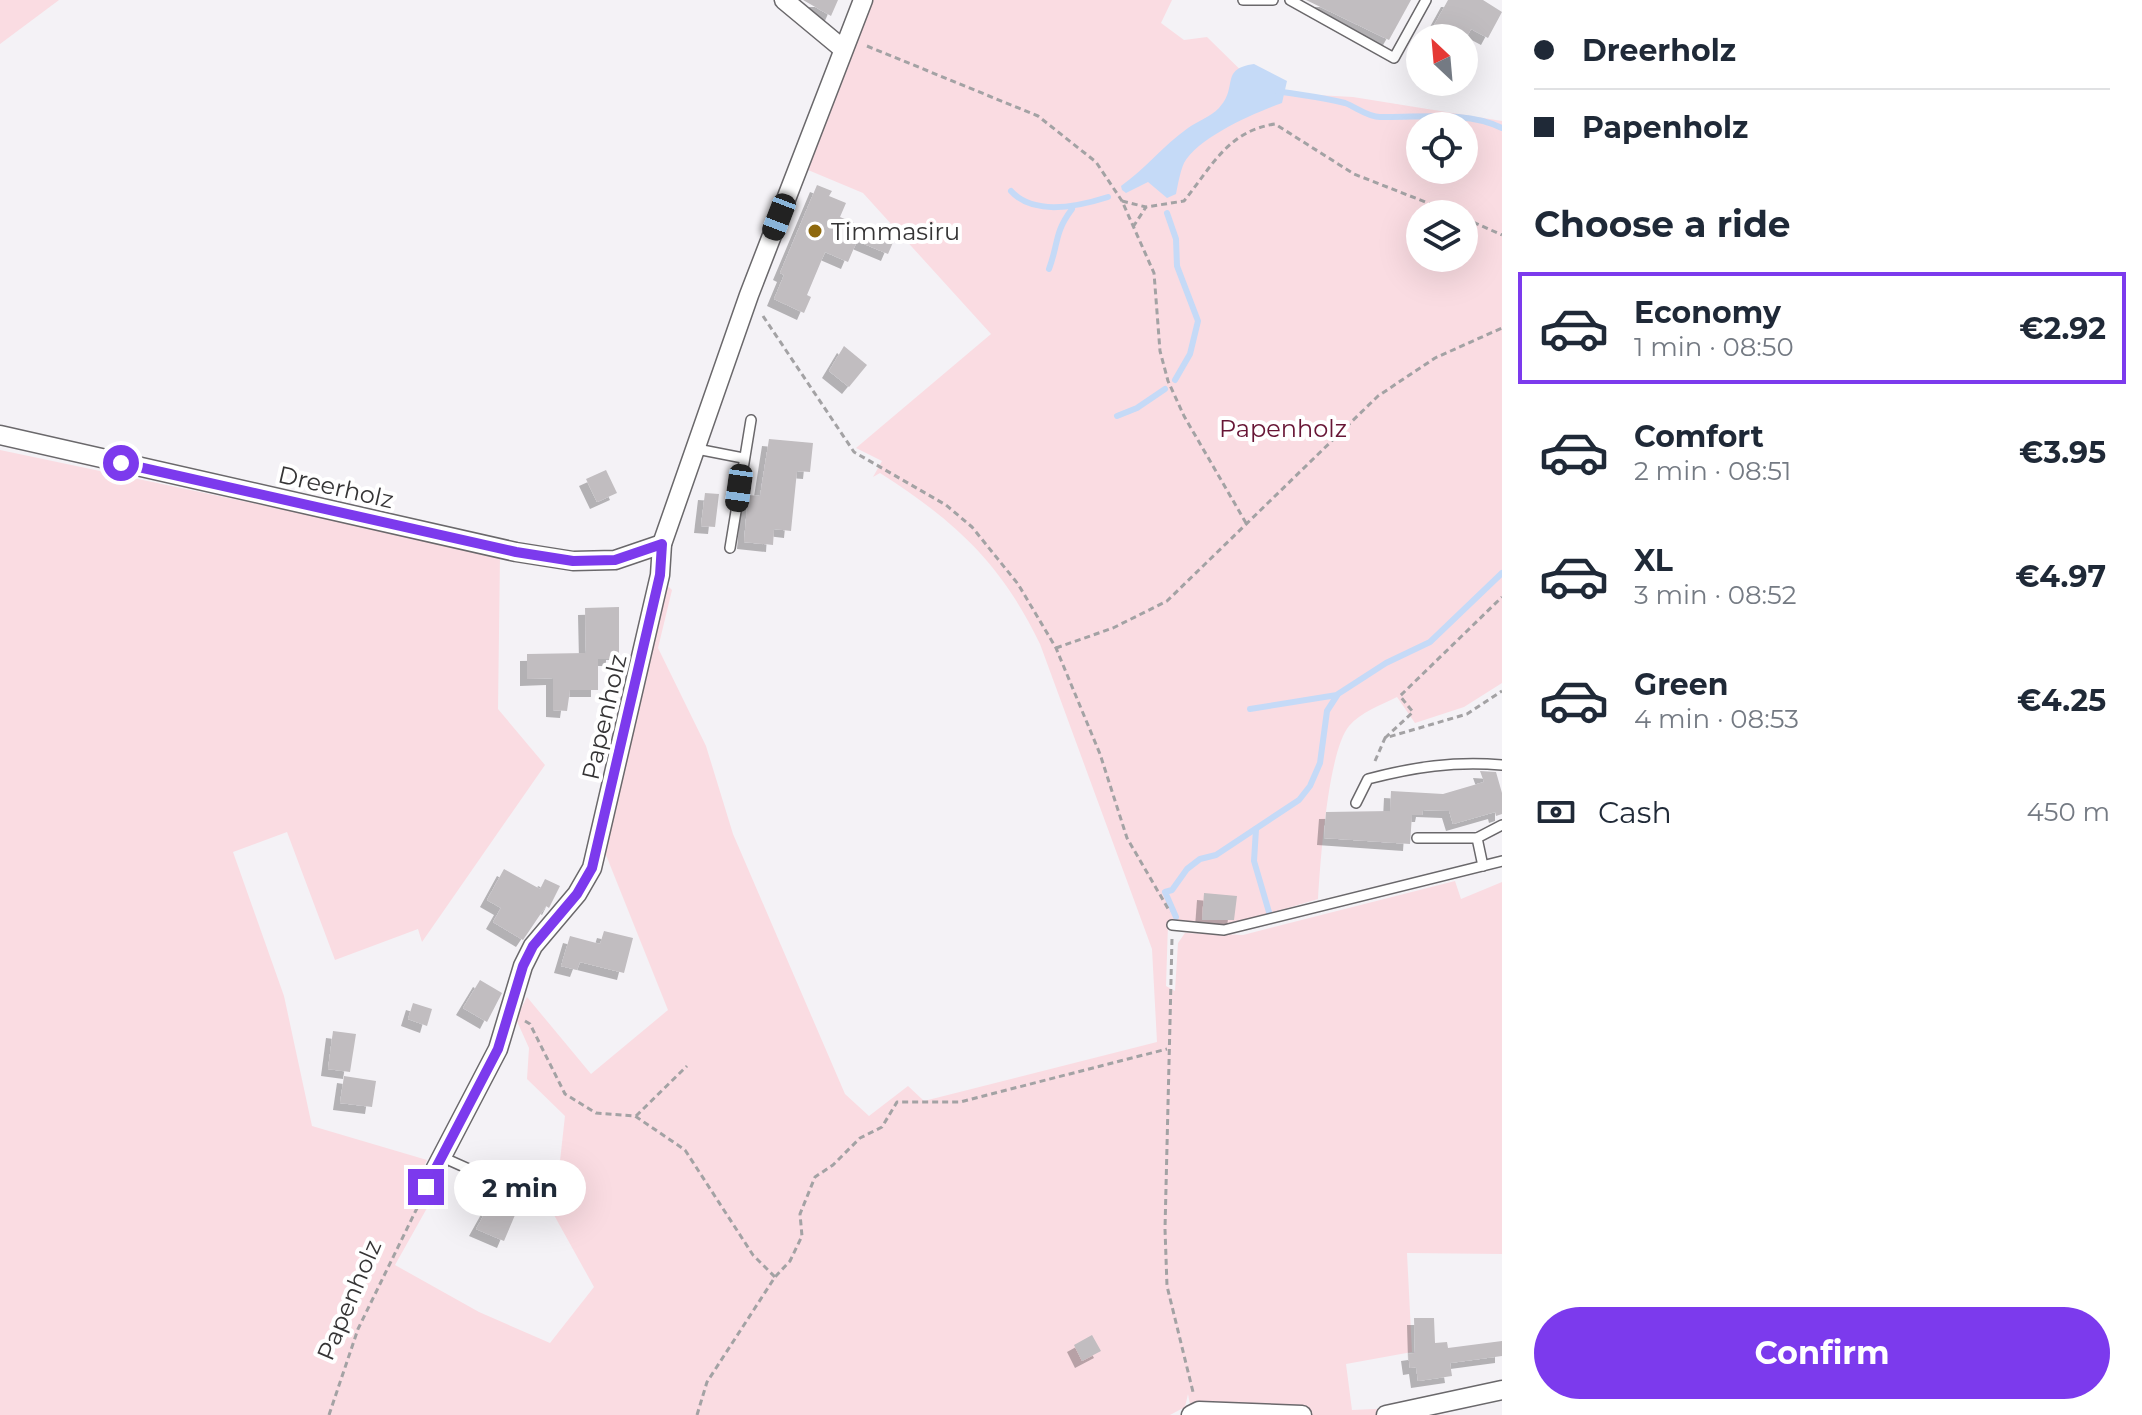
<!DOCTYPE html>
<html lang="en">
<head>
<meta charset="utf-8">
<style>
  :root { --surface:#fff; --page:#f6f6f7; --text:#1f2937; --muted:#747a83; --line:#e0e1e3; --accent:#7c3aed }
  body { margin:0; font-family:Montserrat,sans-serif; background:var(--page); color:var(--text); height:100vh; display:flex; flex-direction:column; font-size:30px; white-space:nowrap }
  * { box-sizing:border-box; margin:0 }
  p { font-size:26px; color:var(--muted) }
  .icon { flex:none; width:44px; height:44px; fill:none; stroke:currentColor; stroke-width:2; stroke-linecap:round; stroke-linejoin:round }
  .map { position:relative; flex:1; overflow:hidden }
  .drawer { display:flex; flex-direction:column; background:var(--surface); width:640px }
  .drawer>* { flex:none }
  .guide { display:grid; align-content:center; height:176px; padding:0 32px; background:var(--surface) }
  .needle { width:52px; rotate:334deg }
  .tools { position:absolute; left:1406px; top:24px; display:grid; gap:16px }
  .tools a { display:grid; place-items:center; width:72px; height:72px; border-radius:50%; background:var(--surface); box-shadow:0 8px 32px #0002; font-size:40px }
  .end { position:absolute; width:36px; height:36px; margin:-18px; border:10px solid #7c3aed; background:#fff; box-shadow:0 0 0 4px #fff }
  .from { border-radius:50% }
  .bubble { position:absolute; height:56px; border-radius:28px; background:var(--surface); box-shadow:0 8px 32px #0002; font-size:26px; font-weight:700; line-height:56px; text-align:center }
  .car { position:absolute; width:24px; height:48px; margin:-24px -12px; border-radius:10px; box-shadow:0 0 6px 2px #0007; background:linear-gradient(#222 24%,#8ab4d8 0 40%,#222 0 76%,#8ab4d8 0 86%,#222 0) }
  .guide b { display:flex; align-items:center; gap:28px; height:76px; font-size:30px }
  .guide b+b { border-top:2px solid var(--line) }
  .guide i { width:20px; height:20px; background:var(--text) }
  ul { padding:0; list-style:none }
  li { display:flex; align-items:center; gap:24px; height:112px; margin:0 16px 12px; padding:0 16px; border:4px solid transparent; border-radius:0px }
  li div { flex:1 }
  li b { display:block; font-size:30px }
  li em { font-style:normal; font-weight:700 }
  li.on { border-color:var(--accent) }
  li>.icon { width:72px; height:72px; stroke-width:1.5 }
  h2 { padding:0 32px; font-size:36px; line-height:96px }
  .pay { display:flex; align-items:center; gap:20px; height:88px; padding:0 32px; font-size:30px }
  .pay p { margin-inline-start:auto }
  .action { display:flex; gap:16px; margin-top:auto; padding:16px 32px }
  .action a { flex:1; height:92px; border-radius:48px; background:var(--accent); color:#fff; font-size:32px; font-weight:700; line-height:92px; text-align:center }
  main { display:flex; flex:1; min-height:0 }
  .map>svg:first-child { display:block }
  .green { fill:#fadce2; fill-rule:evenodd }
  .water { fill:#c5daf7 }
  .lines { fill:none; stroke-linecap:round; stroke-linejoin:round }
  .stream { stroke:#c5daf7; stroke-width:6 }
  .building { fill:#c1bdc0; filter:url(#shadow) }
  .lane-casing { stroke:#6a686b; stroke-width:12 }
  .street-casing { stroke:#6a686b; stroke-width:21 }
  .path { stroke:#a3a2a4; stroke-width:3; stroke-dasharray:6 4; stroke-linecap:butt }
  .lane { stroke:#fff; stroke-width:9 }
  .street { stroke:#fff; stroke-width:18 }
  .route { stroke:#7c3aed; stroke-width:10 }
  .poi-dot { fill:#8f690e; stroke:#fff; stroke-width:3 }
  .labels { text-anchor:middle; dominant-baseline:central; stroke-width:8; stroke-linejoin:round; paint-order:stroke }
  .poi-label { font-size:24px; fill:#353435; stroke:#fff; text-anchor:start }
  .park-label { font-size:24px; fill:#671535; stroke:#fff }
  .street-label { font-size:24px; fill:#353435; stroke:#fff }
</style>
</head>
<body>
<main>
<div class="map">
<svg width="1502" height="1415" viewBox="0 0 1502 1415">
  <defs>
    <filter id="shadow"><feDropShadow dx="-7" dy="7" stdDeviation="0" flood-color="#0004"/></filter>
  </defs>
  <rect width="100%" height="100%" fill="#f4f2f6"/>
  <g class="green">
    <path d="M 0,0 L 59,0 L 0,44 Z"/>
    <path d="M 873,0 L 1172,0 L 1161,23 L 1184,40 L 1207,37 L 1263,92 L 1353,97 L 1502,121 L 1502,683 L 1464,707 L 1415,723 L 1397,697 C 1381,705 1361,712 1349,726 C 1328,751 1320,864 1318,899 L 1234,924 L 1168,924 L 1166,986 L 1175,991 L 1178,943 L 1185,933 L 1243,935 L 1455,881 L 1461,899 L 1502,882 L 1502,1254 L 1407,1253 L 1412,1352 L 1346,1364 L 1352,1410 L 1397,1408 L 1376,1411 L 1376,1415 L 1192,1415 L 1188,1394 L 1185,1407 L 1170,1415 L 0,1415 L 0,450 L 500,555 L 498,709 L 545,765 L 422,942 L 418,929 L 335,960 L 287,832 L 233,852 L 284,996 L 312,1126 L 427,1160 L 424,1166 L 436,1192 L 395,1265 L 479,1312 L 550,1343 L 594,1287 L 554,1215 L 565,1116 L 527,1079 L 529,1048 L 516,1019 L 527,997 L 591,1074 L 668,1010 L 602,845 L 665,583 L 672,590 L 658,648 L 706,746 L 733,834 L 845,1094 L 869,1116 L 908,1086 L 924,1101 L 1157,1042 L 1152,949 L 1040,644 C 1001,563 955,521 880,473 L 873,477 L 882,461 L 856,448 L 991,334 L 863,193 L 808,170 ZM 1420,126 L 1464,126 L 1464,170 L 1420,170 ZM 1420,214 L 1464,214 L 1464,258 L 1420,258 Z"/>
  </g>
  <path class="water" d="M 1254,64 L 1287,81 L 1282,103 C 1256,112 1198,137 1184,163 C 1180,172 1178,184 1176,194 L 1167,198 L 1148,182 L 1126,193 L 1122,190 L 1121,186 C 1145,169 1164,145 1188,128 C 1198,121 1210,117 1219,108 C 1239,87 1219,69 1254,64 Z"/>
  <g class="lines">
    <g class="stream">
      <path d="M 1277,91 C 1301,95 1322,97 1345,103 C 1356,107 1368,117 1380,117 C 1419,118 1466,110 1502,128"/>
      <path d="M 1011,191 C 1034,217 1080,206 1108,197"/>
      <path d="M 1167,213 L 1176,239 L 1177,266 L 1198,321 L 1190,354 L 1175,380"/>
      <path d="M 1049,269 C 1059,242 1054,233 1072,209"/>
      <path d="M 1117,416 L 1137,408 L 1165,389"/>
      <path d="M 1250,709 L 1337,695"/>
      <path d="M 1256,829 L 1254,861 L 1271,919"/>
      <path d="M 1176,917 L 1165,892 L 1172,890 L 1187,869 L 1200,859 L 1216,855 L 1299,800 L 1310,786 L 1320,763 L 1327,711 L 1338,694 L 1386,663 L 1430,642 L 1502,573"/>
    </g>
  </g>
  <g class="building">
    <path d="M 803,0 L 838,0 L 831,16 Z"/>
    <path d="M 1306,0 L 1411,0 L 1389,40 Z"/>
    <path d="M 1448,0 L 1483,0 L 1502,12 L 1488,38 L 1471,29 L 1466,38 L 1427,38 Z"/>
    <path d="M 817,185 L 832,191 L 829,196 L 846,203 L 840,217 L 894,240 L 888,254 L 857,241 L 848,262 L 825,252 L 807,295 L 811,297 L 804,313 L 774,299 L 784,275 L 780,273 Z"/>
    <path d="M 844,346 L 867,365 L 849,387 L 829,371 Z"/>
    <path d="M 769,439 L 813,443 L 810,472 L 797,471 L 791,531 L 774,529 L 773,545 L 744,542 L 748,495 L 760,496 Z"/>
    <path d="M 606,470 L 617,493 L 597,502 L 586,479 Z"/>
    <path d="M 705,493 L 719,494 L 715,527 L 701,526 Z"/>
    <path d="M 619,607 L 619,653 L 613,653 L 613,659 L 598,659 L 598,690 L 570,690 L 567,711 L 553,710 L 553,678 L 527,679 L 527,654 L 586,653 L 585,608 Z"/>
    <path d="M 1480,771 L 1496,772 L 1502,793 L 1502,814 L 1496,816 L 1495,812 L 1453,824 L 1449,811 L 1423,810 L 1422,815 L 1412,815 L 1410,844 L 1324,838 L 1326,812 L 1390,811 L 1391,791 L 1443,794 L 1484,782 Z"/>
    <path d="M 504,869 L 540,889 L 545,879 L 560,886 L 549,908 L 546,906 L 523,940 L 493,922 L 501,908 L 487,900 Z"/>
    <path d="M 1204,893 L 1237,896 L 1234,920 L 1202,920 Z"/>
    <path d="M 604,931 L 633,938 L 624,973 L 580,962 L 577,970 L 561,966 L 570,936 L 600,944 Z"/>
    <path d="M 480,980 L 502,993 L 487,1022 L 463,1008 Z"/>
    <path d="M 413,1003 L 432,1009 L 427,1026 L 408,1019 Z"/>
    <path d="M 333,1031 L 356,1034 L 350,1072 L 328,1069 Z"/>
    <path d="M 344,1076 L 376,1081 L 372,1107 L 340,1103 Z"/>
    <path d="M 518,1186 L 526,1189 L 504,1241 L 476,1229 L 495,1195 L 505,1199 L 508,1195 L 516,1194 Z"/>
    <path d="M 1414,1318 L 1434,1318 L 1435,1343 L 1447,1342 L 1448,1348 L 1502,1341 L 1502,1356 L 1450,1363 L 1452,1376 L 1418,1381 L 1416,1367 L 1410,1368 L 1408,1354 L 1415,1353 Z"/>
    <path d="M 1092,1335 L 1101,1351 L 1082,1361 L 1074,1345 Z"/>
  </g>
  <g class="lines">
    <defs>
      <g id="lane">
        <path d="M 1243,0 L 1273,0"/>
        <path d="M 1290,0 L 1394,58 L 1426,0"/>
        <path d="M 697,449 L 743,458"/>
        <path d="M 730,548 L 751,420"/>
        <path d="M 1356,803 L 1368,779 C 1414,767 1454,761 1502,765"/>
        <path d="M 1417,838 L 1477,838 L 1502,825"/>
        <path d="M 1477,838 L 1483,866"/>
        <path d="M 1172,925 L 1224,930 L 1502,861"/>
        <path d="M 442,1157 L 511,1188"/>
      </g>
      <g id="street">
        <path d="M 784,0 L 843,49"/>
        <path d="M 0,435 L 516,552 L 573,561 L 615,560 L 662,544"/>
        <path d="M 426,1187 L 498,1049 L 523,966 L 533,946 L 577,894 L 592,868 L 660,575 L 662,544 L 749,295 L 863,0"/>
        <path d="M 1191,1415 L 1199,1411 L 1302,1415"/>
        <path d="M 1386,1415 L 1502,1390"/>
      </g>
    </defs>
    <use href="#lane" class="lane-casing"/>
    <use href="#street" class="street-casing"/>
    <g class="path">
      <path d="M 867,46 L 1038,116 L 1096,162 L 1122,201 L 1154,273 L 1160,351 L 1168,381 L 1184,416 L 1246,523"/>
      <path d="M 1122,201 L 1146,207 L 1184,201 C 1212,166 1228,131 1275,124 L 1354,174 L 1456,214"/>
      <path d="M 1464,218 L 1502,235"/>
      <path d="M 1133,227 L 1146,207"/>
      <path d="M 763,316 L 854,452 L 946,505 L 972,527 L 1018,584 L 1056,648 L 1100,754 L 1127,838 L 1170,912"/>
      <path d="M 1056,648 L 1113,628 L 1167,601 L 1378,396 L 1435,358 L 1502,328"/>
      <path d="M 1385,738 L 1413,712 L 1400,696 L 1502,597"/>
      <path d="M 1375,761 L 1385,738 L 1467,714 L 1502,691"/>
      <path d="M 1172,939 L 1165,1229 L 1167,1286 L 1193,1392"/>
      <path d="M 525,1021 L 530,1024 L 565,1094 L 596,1113 L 635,1116 L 685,1150 L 753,1255 L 775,1277"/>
      <path d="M 636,1116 L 687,1066"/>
      <path d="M 329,1415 L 358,1329 L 420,1202"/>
      <path d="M 697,1415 L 707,1382 L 775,1277 L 790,1261 L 802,1236 L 800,1214 L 815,1177 L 833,1165 L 860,1138 L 882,1127 L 897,1102 L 960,1102 L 1167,1049"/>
    </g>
    <use href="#lane" class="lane"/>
    <use href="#street" class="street"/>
  </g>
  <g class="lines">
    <path class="route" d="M 121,463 L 516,552 L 573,561 L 615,560 L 662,544 L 660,575 L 592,868 L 577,894 L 533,946 L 523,966 L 498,1049 L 426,1187"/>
  </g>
  <circle class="poi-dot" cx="815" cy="231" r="8"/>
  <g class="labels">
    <g class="poi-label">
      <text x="831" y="231">Timmasiru</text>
    </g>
    <g class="park-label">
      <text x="1283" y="428">Papenholz</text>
    </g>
    <g class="street-label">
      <text transform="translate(336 487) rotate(13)">Dreerholz</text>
      <text transform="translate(604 717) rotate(-77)">Papenholz</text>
      <text transform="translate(349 1300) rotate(-67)">Papenholz</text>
    </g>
  </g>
</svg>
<div class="tools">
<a><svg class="needle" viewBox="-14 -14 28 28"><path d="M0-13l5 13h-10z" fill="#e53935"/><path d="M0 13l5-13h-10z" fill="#747a83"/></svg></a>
<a><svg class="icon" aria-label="locate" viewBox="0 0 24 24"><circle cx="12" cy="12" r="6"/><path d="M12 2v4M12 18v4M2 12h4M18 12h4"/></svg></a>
<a><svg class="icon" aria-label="layers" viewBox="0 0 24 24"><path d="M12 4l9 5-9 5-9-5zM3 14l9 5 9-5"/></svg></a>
</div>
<i class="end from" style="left:121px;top:463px"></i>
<i class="end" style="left:426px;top:1187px"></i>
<div class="bubble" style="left:454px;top:1160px;width:132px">2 min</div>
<i class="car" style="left:779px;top:217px;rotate:201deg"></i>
<i class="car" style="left:739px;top:488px;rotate:188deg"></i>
</div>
<section class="drawer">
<div class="guide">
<b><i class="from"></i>Dreerholz</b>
<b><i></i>Papenholz</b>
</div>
<h2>Choose a ride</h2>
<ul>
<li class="on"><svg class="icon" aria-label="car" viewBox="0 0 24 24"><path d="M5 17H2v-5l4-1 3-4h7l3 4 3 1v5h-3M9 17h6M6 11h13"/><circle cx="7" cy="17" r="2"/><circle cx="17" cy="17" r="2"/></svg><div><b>Economy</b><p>1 min · 08:50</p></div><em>€2.92</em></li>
<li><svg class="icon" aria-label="car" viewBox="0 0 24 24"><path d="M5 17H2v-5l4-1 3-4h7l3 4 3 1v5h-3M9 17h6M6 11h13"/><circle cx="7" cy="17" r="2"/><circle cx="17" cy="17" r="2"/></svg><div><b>Comfort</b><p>2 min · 08:51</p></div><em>€3.95</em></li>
<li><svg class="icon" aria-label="car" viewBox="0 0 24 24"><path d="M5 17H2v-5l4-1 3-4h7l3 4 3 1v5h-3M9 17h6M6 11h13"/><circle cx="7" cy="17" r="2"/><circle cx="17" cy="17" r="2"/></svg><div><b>XL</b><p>3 min · 08:52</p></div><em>€4.97</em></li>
<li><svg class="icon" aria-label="car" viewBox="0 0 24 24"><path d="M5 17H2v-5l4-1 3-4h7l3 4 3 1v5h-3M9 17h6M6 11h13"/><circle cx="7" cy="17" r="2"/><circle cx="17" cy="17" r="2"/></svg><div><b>Green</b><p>4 min · 08:53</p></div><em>€4.25</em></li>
</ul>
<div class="pay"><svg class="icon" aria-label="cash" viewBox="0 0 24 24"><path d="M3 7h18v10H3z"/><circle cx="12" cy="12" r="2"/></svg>Cash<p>450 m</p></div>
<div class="action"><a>Confirm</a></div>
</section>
</main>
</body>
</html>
